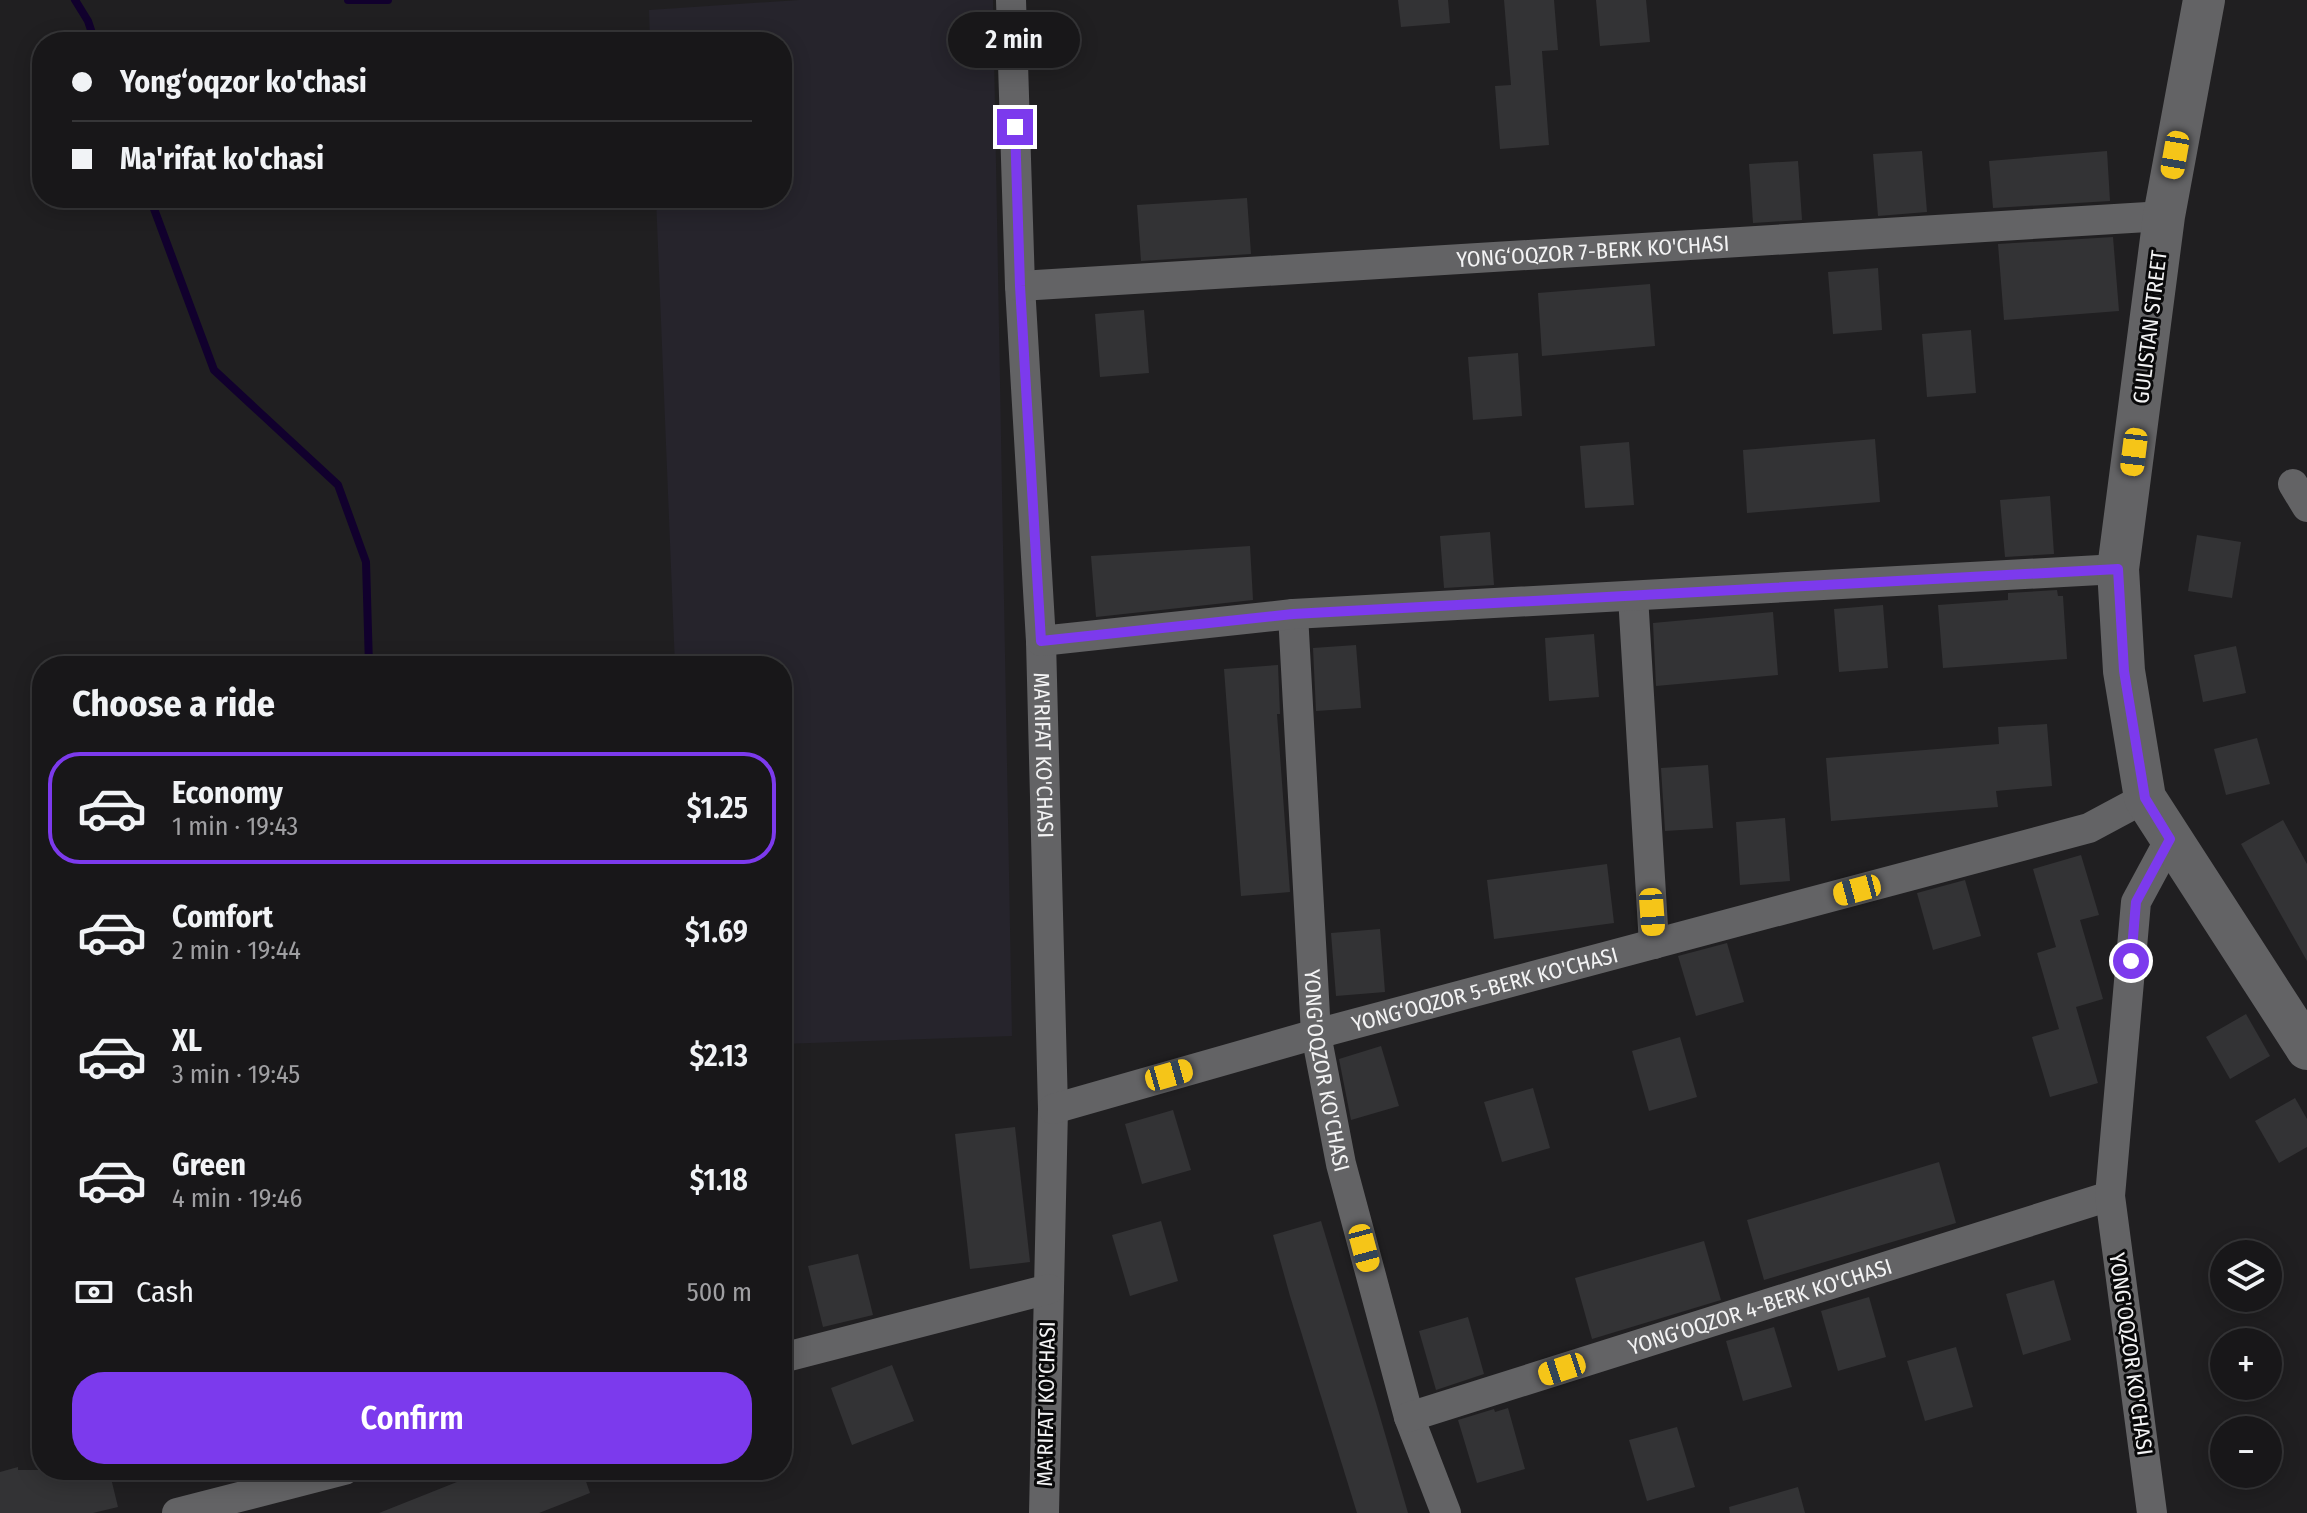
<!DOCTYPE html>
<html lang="en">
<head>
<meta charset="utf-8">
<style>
  :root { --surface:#181719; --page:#212022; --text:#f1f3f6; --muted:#9f9fa2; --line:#363638; --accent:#7c3aed }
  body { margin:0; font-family:"Fira Sans Condensed",sans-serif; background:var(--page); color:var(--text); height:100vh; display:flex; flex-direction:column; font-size:30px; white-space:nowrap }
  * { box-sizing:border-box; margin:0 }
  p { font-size:26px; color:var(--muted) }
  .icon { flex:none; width:44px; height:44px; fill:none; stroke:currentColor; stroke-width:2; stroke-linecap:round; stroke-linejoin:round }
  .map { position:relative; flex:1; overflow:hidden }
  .drawer { position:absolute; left:32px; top:656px; width:760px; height:824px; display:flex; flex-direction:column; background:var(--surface); border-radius:32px; box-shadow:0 4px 20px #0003,0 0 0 2px var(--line) }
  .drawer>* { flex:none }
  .banner { position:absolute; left:32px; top:32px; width:760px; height:176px; border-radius:32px; box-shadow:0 4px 20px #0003,0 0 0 2px var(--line); display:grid; align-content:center; height:176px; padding:0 40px; background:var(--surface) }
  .tools { position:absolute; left:2210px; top:1240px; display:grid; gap:16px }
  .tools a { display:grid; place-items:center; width:72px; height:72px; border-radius:50%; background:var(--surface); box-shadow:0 4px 20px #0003,0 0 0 2px var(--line); font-size:40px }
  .end { position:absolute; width:36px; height:36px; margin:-18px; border:10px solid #7c3aed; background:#fff; box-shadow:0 0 0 4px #fff }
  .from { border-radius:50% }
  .bubble { position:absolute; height:56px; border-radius:28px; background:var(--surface); box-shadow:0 4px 20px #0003,0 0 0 2px var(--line); font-size:26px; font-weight:600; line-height:56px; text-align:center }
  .car { position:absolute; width:24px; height:48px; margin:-24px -12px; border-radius:10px; box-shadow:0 0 6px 2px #0007; background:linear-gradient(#f5c518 24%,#345 0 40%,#f5c518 0 76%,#345 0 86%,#f5c518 0) }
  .banner b { display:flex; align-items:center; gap:28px; height:76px; font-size:30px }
  .banner b+b { border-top:2px solid var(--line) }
  .banner i { width:20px; height:20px; background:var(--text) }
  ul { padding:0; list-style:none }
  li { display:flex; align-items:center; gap:24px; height:112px; margin:0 16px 12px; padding:0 24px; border:4px solid transparent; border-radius:32px }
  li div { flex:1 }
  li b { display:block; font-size:30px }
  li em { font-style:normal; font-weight:600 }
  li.on { border-color:var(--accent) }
  li>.icon { width:72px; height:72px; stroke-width:1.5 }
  h2 { padding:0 40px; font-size:36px; line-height:96px }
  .pay { display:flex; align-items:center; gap:20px; height:88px; padding:0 40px; font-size:30px }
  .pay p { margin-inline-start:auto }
  .cta { display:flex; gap:16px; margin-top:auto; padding:16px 40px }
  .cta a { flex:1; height:92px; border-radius:32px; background:var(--accent); color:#fff; font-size:32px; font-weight:600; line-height:92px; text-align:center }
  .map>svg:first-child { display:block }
  .built { fill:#26242c }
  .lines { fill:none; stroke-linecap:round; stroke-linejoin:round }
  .stream { stroke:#11002d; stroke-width:8 }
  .building { fill:#333335 }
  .street { stroke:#636365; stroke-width:30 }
  .secondary { stroke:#636365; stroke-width:42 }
  .route { stroke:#7c3aed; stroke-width:10 }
  .labels { text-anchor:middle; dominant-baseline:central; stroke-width:6; stroke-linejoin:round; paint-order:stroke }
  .street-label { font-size:22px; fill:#f3f3f4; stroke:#09090a }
</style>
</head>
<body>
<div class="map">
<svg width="2307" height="1513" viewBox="0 0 2307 1513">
  <rect width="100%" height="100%" fill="#201f21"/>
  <path class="built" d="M 799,0 L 993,0 L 1012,1036 L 782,1044 L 782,666 L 675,666 L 656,198 L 782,198 L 782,42 L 650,42 L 649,10 Z"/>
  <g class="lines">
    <g class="stream">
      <path d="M 75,0 L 88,21 L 95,42"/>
      <path d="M 348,0 L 388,0"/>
      <path d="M 150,198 L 214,370 L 338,485 L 366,562 L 369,666"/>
    </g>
  </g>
  <g class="building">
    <path d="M 1398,0 L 1448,0 L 1450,23 L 1401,27 Z"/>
    <path d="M 1504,0 L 1554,0 L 1558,50 L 1542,51 L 1549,145 L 1500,149 L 1495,86 L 1511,85 Z"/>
    <path d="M 1596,0 L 1646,0 L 1650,42 L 1600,46 Z"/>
    <path d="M 1922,151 L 1927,212 L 1878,216 L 1873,154 Z"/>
    <path d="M 2107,151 L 2110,201 L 1993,208 L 1989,161 Z"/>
    <path d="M 1798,161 L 1802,220 L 1753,223 L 1749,164 Z"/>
    <path d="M 1247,198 L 1251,254 L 1141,261 L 1137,205 Z"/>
    <path d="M 2113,237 L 2119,311 L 2004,320 L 1998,244 Z"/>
    <path d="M 1878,268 L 1882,330 L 1833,334 L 1828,272 Z"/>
    <path d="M 1650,284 L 1655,346 L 1542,356 L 1538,293 Z"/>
    <path d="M 1144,310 L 1149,373 L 1100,377 L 1095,314 Z"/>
    <path d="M 1971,330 L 1976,393 L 1927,397 L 1922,334 Z"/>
    <path d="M 1518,353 L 1522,416 L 1473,420 L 1468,357 Z"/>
    <path d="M 1875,439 L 1880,502 L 1747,513 L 1743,450 Z"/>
    <path d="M 1629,442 L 1634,505 L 1585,508 L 1580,446 Z"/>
    <path d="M 2050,496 L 2054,554 L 2005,557 L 2000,500 Z"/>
    <path d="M 1490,532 L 1494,585 L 1444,588 L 1440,536 Z"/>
    <path d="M 2197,535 L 2241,542 L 2232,598 L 2188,591 Z"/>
    <path d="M 1250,546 L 1253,600 L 1096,617 L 1091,556 Z"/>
    <path d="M 2057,590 L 2058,596 L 2063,596 L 2067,659 L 1943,668 L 1938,605 L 2008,600 L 2008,593 Z"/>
    <path d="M 1883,605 L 1888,668 L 1839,672 L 1834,609 Z"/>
    <path d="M 1773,612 L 1778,675 L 1656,686 L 1653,623 Z"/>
    <path d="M 1594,634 L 1599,697 L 1549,701 L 1545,638 Z"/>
    <path d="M 1356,645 L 1361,708 L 1316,711 L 1313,648 Z"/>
    <path d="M 2236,646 L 2246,693 L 2203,702 L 2194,655 Z"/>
    <path d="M 1278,665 L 1280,714 L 1277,714 L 1290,892 L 1241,896 L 1224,669 Z"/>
    <path d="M 2047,724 L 2052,786 L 1996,791 L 1998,807 L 1831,821 L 1826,758 L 1999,744 L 1998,727 Z"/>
    <path d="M 2257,738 L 2270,784 L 2226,795 L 2214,749 Z"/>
    <path d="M 1708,765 L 1713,828 L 1665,831 L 1661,768 Z"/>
    <path d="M 1785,818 L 1790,881 L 1740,885 L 1736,822 Z"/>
    <path d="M 2283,820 L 2307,864 L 2307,961 L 2241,844 Z"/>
    <path d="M 2081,855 L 2099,915 L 2080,920 L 2103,999 L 2076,1007 L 2098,1083 L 2050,1097 L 2032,1037 L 2059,1029 L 2037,953 L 2056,947 L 2033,869 Z"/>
    <path d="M 1607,864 L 1614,923 L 1494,939 L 1487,880 Z"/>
    <path d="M 1965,880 L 1981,936 L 1933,950 L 1917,893 Z"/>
    <path d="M 1380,929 L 1385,992 L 1336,996 L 1331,933 Z"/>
    <path d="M 1727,943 L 1744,1002 L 1696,1016 L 1678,956 Z"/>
    <path d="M 2246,1014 L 2270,1056 L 2230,1079 L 2206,1037 Z"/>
    <path d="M 1680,1037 L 1697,1097 L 1649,1111 L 1632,1051 Z"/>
    <path d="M 1381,1046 L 1399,1106 L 1351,1120 L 1339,1059 Z"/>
    <path d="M 1533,1088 L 1550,1148 L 1502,1162 L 1484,1102 Z"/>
    <path d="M 2295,1098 L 2307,1119 L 2307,1147 L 2279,1163 L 2255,1121 Z"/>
    <path d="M 1173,1110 L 1191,1170 L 1142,1184 L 1125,1124 Z"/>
    <path d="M 1015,1127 L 1030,1262 L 970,1269 L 955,1134 Z"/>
    <path d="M 1939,1162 L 1956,1223 L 1764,1280 L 1747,1220 Z"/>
    <path d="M 1161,1221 L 1178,1281 L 1130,1296 L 1112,1235 Z"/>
    <path d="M 1321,1221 L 1376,1403 L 1408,1513 L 1357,1513 L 1290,1296 L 1273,1235 Z"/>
    <path d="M 1704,1241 L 1721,1300 L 1592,1339 L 1575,1278 Z"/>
    <path d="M 858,1254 L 873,1315 L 823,1327 L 808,1266 Z"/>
    <path d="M 2054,1280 L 2071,1340 L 2023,1355 L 2006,1294 Z"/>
    <path d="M 1869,1297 L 1886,1357 L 1838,1371 L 1821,1311 Z"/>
    <path d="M 1468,1317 L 1484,1374 L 1436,1390 L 1419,1331 Z"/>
    <path d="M 1774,1327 L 1792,1387 L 1743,1401 L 1726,1341 Z"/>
    <path d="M 1956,1347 L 1973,1407 L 1925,1421 L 1907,1361 Z"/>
    <path d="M 892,1365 L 914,1421 L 852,1445 L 831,1388 Z"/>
    <path d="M 1508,1408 L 1525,1469 L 1477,1483 L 1458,1420 L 1494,1409 L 1495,1412 Z"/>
    <path d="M 1677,1427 L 1695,1487 L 1647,1501 L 1629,1440 Z"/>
    <path d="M 18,1467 L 18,1470 L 109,1470 L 118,1507 L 93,1513 L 0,1513 L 0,1472 Z"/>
    <path d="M 487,1470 L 582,1470 L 590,1493 L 539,1513 L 379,1513 Z"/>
    <path d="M 1798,1487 L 1805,1513 L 1730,1513 L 1729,1507 Z"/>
  </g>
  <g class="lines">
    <g class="street">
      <path id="s1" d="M 1011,0 L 1020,286 L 1041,641 L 1053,1109 L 1044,1513"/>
      <path id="s2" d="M 1020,286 L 2164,216"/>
      <path d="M 2293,484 L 2307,507"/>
      <path d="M 1633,596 L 1654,944"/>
      <path id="s3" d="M 1293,614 L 1316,1034 L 1341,1164 L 1409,1417 L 1446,1513"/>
      <path d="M 1041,641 L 1293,614 L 2118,569"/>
      <path id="s4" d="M 1053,1109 L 1316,1034 L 2089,828 L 2145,798"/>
      <path d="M 782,1358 L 1049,1289"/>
      <path id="s5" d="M 1409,1417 L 2110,1196"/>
      <path d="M 177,1513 L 344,1470"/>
      <path d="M 2152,1513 L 2110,1196 L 2136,902 L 2170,839"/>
    </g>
    <path class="secondary" d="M 2204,0 L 2164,216 L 2118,569 L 2124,671 L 2145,798 L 2307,1049"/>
  </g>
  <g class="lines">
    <path class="route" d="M 1015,127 L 1020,286 L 1041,641 L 1293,614 L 2118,569 L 2124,671 L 2145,798 L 2170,839 L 2136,902 L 2131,961"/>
  </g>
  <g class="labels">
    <g class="street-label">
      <text stroke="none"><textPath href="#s2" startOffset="574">YONG‘OQZOR 7-BERK KO'CHASI</textPath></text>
      <text transform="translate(2150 327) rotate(-83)">GULISTAN STREET</text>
      <text stroke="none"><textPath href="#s1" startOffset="756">MA'RIFAT KO'CHASI</textPath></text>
      <text stroke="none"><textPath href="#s4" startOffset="448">YONG‘OQZOR 5-BERK KO'CHASI</textPath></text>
      <text stroke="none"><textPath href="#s3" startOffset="458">YONG'OQZOR KO'CHASI</textPath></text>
      <text stroke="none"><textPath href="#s5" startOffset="368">YONG‘OQZOR 4-BERK KO'CHASI</textPath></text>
      <text transform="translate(2131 1354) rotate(82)">YONG'OQZOR KO'CHASI</text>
      <text transform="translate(1046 1404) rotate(-89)">MA'RIFAT KO'CHASI</text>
    </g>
  </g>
</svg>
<div class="tools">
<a><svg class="icon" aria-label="layers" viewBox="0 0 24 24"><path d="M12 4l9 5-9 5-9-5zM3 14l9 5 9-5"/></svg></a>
<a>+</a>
<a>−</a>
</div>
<i class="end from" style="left:2131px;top:961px"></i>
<i class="end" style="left:1015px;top:127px"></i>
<div class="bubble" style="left:948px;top:12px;width:132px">2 min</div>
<i class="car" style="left:2175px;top:155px;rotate:190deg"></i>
<i class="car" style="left:2134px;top:452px;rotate:187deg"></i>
<i class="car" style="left:1857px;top:890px;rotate:255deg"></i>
<i class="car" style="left:1652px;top:912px;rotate:176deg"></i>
<i class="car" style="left:1169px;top:1075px;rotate:74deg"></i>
<i class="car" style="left:1364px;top:1248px;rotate:165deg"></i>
<i class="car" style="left:1562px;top:1369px;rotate:252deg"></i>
<div class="banner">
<b><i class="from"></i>Yong‘oqzor ko'chasi</b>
<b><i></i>Ma'rifat ko'chasi</b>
</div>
<section class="drawer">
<h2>Choose a ride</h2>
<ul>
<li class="on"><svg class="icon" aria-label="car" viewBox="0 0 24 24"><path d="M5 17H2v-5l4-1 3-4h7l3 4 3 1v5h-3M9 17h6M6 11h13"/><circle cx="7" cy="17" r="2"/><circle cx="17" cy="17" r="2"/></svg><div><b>Economy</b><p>1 min · 19:43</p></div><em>$1.25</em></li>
<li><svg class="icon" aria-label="car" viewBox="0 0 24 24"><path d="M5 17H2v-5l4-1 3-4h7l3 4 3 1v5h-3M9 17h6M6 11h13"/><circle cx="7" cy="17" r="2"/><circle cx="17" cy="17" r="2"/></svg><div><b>Comfort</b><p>2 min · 19:44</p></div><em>$1.69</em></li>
<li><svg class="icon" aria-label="car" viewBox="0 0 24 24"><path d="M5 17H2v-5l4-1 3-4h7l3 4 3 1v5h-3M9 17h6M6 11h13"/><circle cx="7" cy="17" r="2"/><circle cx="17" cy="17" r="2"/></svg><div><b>XL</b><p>3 min · 19:45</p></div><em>$2.13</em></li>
<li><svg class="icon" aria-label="car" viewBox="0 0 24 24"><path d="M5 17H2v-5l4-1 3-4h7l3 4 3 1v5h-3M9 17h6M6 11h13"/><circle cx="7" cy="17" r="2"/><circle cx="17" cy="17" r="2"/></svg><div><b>Green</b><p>4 min · 19:46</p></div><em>$1.18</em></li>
</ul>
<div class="pay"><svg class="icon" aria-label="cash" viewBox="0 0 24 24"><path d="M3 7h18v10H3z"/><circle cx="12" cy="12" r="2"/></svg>Cash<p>500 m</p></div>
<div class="cta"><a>Confirm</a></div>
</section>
</div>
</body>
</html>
